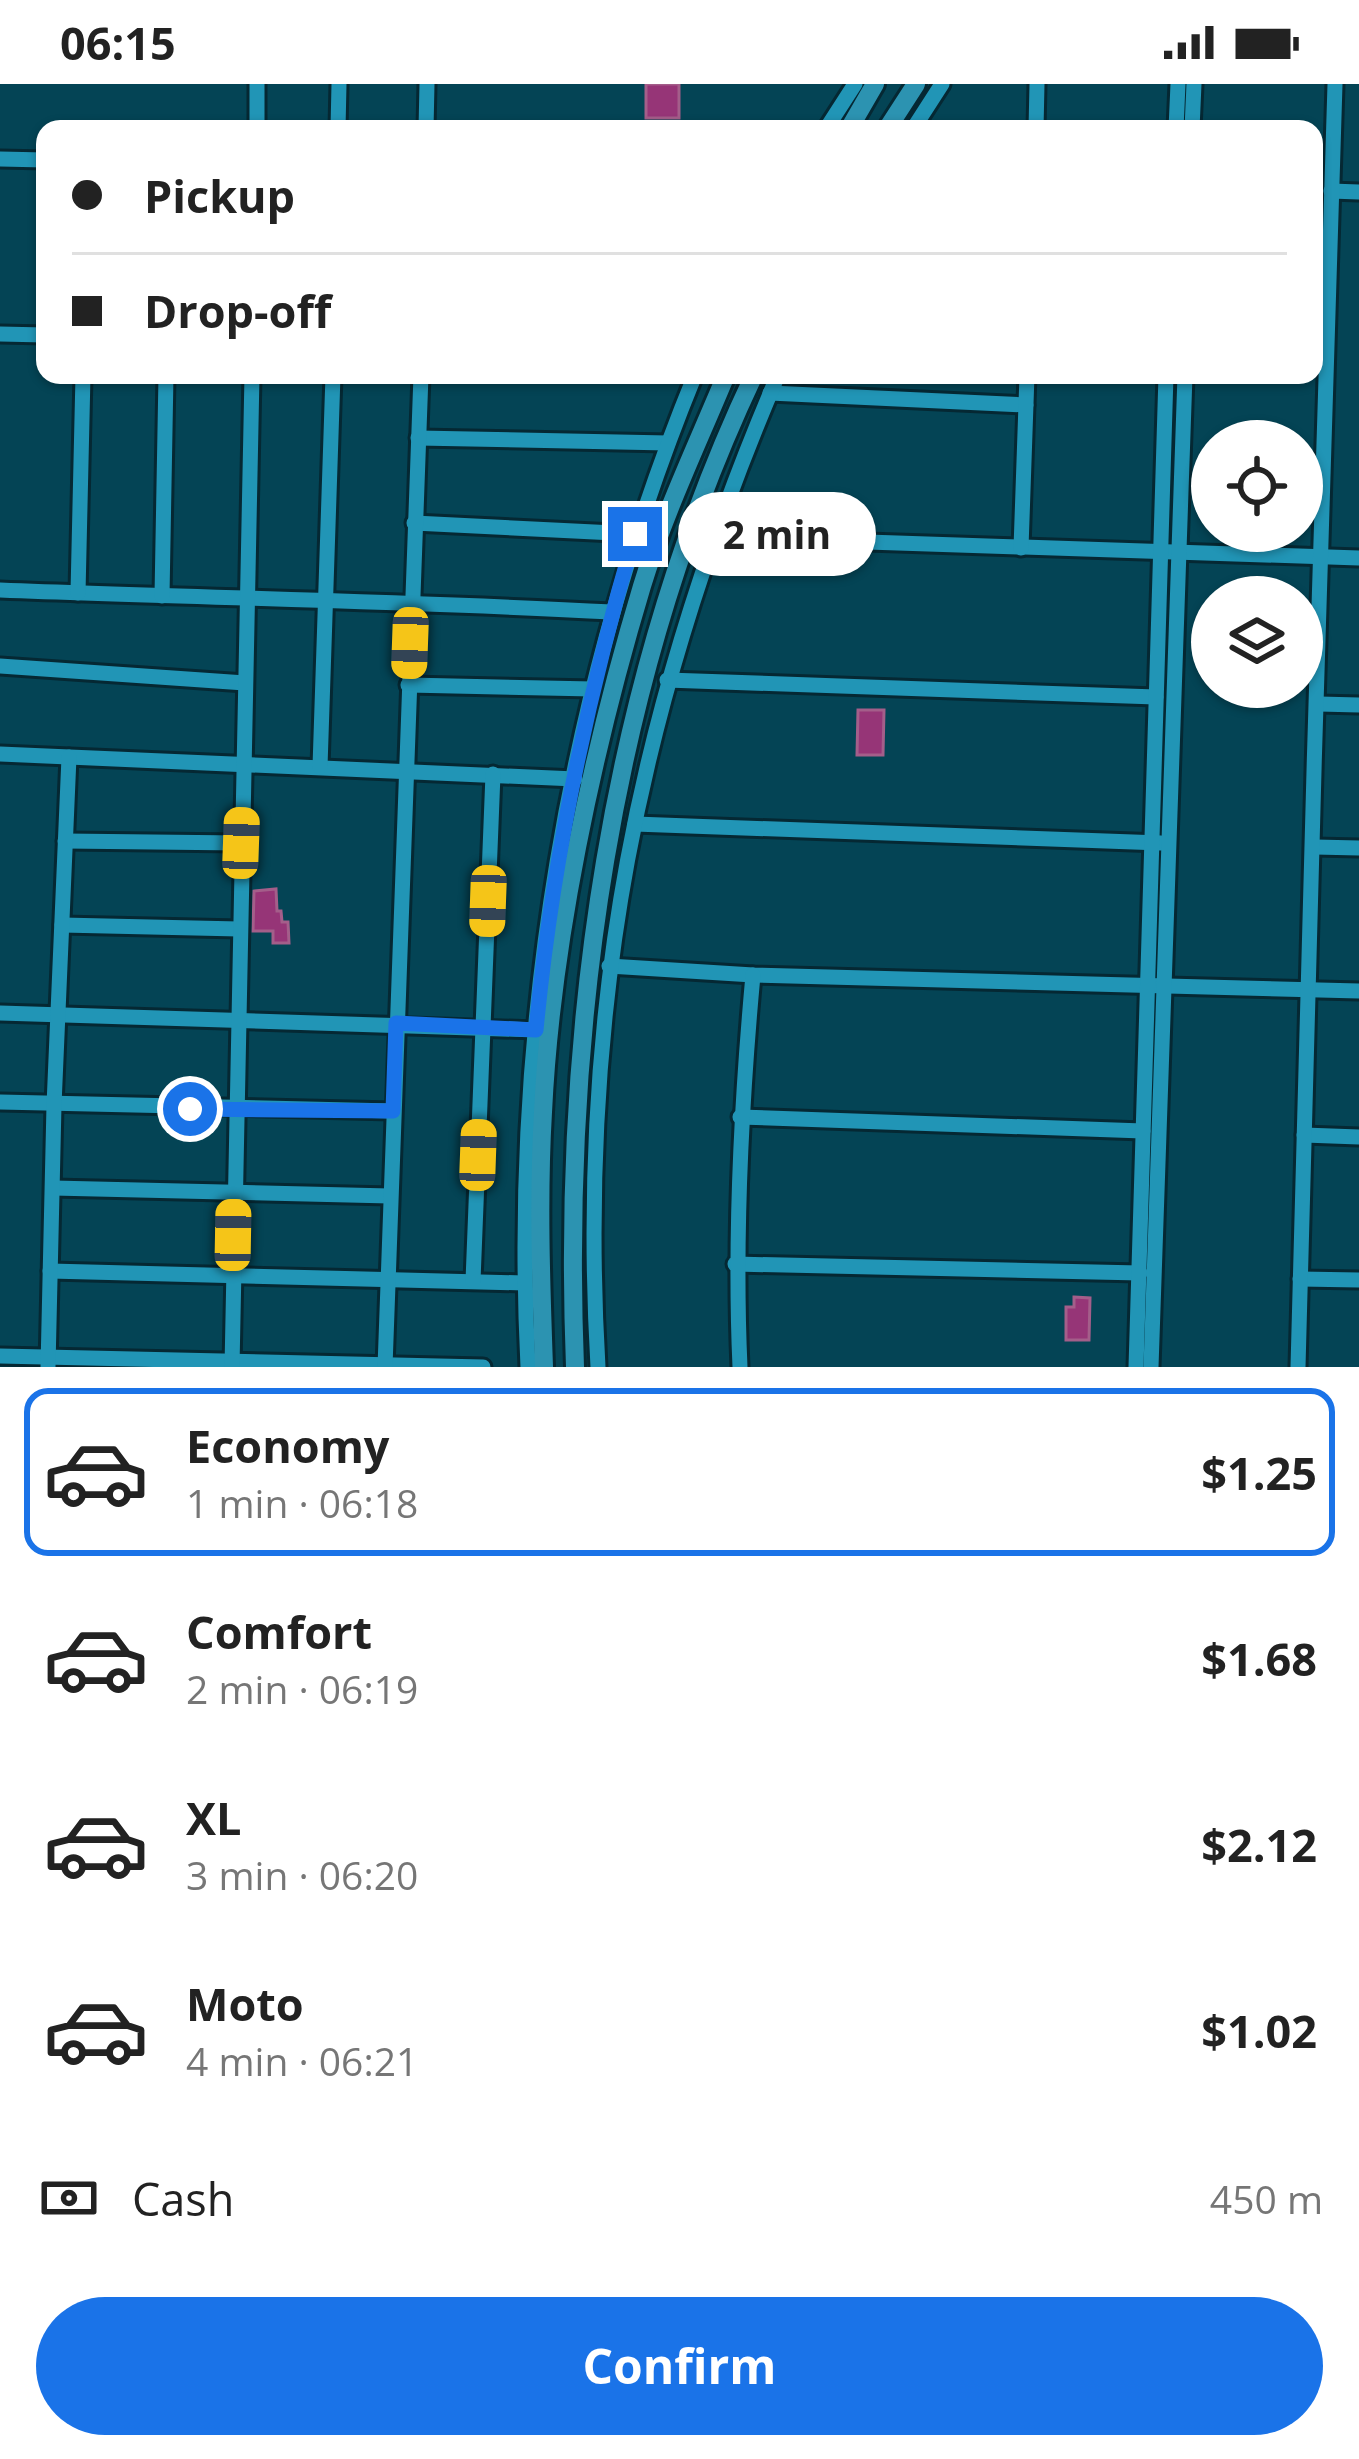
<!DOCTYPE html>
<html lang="en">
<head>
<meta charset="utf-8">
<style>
  :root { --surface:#fff; --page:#f6f6f6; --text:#222; --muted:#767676; --line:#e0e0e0; --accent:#1a73e8 }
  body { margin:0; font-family:"Open Sans",sans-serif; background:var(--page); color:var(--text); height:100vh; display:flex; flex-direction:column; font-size:45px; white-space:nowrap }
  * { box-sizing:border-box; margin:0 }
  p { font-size:39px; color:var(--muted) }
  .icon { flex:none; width:66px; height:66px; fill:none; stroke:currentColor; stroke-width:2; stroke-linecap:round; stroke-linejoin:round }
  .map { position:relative; height:1283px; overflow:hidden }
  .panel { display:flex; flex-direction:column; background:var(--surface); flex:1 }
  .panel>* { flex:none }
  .banner { position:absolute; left:36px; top:36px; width:1287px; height:264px; border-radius:24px; box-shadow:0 3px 9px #0004; display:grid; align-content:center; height:264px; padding:0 36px; background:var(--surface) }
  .fabs { position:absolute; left:1191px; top:336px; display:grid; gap:24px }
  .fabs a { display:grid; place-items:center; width:132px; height:132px; border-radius:50%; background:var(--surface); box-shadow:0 3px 9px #0004; font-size:60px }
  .end { position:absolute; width:54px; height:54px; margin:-27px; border:15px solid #1a73e8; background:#fff; box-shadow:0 0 0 6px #fff }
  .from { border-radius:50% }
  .bubble { position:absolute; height:84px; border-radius:42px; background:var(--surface); box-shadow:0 3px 9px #0004; font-size:39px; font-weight:700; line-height:84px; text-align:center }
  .car { position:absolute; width:36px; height:72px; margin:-36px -18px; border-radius:15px; box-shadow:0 0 9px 3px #0007; background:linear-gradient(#f5c518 24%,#345 0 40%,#f5c518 0 76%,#345 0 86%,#f5c518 0) }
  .banner b { display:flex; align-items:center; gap:42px; height:114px; font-size:45px }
  .banner b+b { border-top:3px solid var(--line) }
  .banner i { width:30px; height:30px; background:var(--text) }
  ul { padding:21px 0 0; list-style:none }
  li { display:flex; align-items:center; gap:36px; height:168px; margin:0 24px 18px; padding:0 12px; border:6px solid transparent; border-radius:24px }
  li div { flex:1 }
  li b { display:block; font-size:45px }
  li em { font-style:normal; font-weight:700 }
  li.on { border-color:var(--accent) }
  li>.icon { width:108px; height:108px; stroke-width:1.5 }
  .pay { display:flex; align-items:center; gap:30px; height:132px; padding:0 36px; font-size:45px }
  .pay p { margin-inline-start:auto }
  .action { display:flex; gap:24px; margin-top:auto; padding:24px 36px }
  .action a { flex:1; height:138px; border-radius:72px; background:var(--accent); color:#fff; font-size:48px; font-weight:700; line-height:138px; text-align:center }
  .status { display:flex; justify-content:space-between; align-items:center; height:84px; padding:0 60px; background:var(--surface); direction:ltr }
  .status svg { height:33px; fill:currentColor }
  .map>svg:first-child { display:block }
  .building { fill:#963577; stroke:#a45e8a; stroke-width:3 }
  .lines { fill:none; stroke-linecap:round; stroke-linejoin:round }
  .minor-casing { stroke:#052833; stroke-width:21 }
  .major-casing { stroke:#052833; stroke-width:24 }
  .minor { stroke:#2195b6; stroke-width:15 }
  .major { stroke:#2c93b1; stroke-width:18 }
  .route { stroke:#1a73e8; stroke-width:15 }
</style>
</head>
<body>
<div class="status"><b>06:15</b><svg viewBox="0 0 49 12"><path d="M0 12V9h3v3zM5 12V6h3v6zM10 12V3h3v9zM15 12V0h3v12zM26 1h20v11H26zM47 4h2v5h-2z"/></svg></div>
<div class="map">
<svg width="1359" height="1283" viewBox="0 0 1359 1283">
  <rect width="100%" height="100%" fill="#044455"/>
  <g class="building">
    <rect x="646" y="0" width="33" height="34"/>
    <path d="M 858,626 L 884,626 L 883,671 L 857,671 Z"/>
    <path d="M 276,805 L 277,827 L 281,827 L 282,838 L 288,838 L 289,859 L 273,859 L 273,847 L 253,847 L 254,807 Z"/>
    <path d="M 1074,1213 L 1090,1214 L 1089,1256 L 1066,1256 L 1066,1223 L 1074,1223 Z"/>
  </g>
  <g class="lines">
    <defs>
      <g id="minor">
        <path d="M 257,45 L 257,0"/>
        <path d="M 338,45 L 339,0"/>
        <path d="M 426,45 L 427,0"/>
        <path d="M 826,45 L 855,0"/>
        <path d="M 913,45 L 942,0"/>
        <path d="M 1036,45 L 1037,0"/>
        <path d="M 1176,45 L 1178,0"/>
        <path d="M 1192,45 L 1194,0"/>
        <path d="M 0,75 L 45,76"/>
        <path d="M 1331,107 L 1359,108"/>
        <path d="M 0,250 L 45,251"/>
        <path d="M 770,309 L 1026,321"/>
        <path d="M 418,354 L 668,359"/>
        <path d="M 414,439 L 635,450"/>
        <path d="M 713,453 L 1359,474"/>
        <path d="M 1021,464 L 1027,291"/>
        <path d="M 0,506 C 204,514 408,517 612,528"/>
        <path d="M 78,509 L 83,291"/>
        <path d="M 162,512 L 166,291"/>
        <path d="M 0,582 L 245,599"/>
        <path d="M 667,596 L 1156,613"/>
        <path d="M 408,601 L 593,605"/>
        <path d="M 1319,620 L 1359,621"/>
        <path d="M 0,670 L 575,695"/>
        <path d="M 320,683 L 333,291"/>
        <path d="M 635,740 L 1161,759"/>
        <path d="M 65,757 L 241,759"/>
        <path d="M 1315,763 L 1359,764"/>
        <path d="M 62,841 L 239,845"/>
        <path d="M 609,882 L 753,891 L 1359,907"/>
        <path d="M 0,929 L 536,946"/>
        <path d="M 0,1018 L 393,1027"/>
        <path d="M 740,1033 L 1143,1047"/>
        <path d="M 1304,1051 L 1359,1053"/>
        <path d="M 53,1104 L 390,1112"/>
        <path d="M 735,1180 L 1140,1189"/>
        <path d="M 50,1187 L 524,1199"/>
        <path d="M 1300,1195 L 1359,1196"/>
        <path d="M 473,1197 L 493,690"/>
        <path d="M 0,1272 L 483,1283"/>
        <path d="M 48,1283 L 54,1021 L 69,673"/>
        <path d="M 232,1283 L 252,291"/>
        <path d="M 385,1283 L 421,291"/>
        <path d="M 528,1283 C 511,945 567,604 695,291"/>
        <path d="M 598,1283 C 577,926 638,618 778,291"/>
        <path d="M 740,1283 C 734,1151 741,1022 753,891"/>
        <path d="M 1136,1283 L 1166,291"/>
        <path d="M 1151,1283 L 1185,291"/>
        <path d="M 1298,1283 C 1307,855 1323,428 1335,0"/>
      </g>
      <g id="major">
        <path d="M 849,45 L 875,0"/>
        <path d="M 887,45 L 916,0"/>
        <path d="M 544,1283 C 541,1198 538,1113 543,1028 C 551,859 593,665 642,502 C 664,430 697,361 726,291"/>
        <path d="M 575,1283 C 562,948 609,597 754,291"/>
      </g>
    </defs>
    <use href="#minor" class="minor-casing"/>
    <use href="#major" class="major-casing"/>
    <use href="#minor" class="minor"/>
    <use href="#major" class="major"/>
  </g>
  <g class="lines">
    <path class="route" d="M 190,1025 L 393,1027 L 396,939 L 536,946 C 552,778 587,613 635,450"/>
  </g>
</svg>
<div class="fabs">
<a><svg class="icon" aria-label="locate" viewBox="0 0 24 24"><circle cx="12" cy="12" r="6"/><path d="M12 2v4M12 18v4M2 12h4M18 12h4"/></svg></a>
<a><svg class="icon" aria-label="layers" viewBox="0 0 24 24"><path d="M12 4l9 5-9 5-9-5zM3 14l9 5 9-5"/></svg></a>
</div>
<i class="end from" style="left:190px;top:1025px"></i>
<i class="end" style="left:635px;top:450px"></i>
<div class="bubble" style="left:678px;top:408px;width:198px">2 min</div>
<i class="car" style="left:410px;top:559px;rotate:182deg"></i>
<i class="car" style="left:241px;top:759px;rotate:2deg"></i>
<i class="car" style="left:488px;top:817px;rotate:182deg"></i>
<i class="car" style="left:478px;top:1071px;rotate:2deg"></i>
<i class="car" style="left:233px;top:1151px;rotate:1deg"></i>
<div class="banner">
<b><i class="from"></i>Pickup</b>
<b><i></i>Drop-off</b>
</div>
</div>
<section class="panel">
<ul>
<li class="on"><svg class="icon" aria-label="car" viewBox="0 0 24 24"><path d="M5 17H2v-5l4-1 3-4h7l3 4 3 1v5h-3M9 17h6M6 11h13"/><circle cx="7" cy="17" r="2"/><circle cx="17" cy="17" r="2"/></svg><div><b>Economy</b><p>1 min · 06:18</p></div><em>$1.25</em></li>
<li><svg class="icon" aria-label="car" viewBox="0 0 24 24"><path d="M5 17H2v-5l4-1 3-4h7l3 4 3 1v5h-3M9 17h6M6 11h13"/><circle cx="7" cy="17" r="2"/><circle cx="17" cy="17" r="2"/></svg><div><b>Comfort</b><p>2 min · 06:19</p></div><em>$1.68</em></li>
<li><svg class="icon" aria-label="car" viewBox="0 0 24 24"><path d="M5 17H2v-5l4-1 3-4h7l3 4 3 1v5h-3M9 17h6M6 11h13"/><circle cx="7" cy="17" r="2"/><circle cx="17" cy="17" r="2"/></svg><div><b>XL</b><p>3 min · 06:20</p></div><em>$2.12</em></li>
<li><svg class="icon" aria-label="car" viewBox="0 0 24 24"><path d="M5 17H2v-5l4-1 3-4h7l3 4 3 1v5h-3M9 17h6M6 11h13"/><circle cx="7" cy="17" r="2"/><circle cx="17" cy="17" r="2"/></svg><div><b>Moto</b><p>4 min · 06:21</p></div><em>$1.02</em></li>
</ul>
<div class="pay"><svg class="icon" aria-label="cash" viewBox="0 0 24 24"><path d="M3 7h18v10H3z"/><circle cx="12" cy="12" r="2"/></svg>Cash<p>450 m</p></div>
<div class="action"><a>Confirm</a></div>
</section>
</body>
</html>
